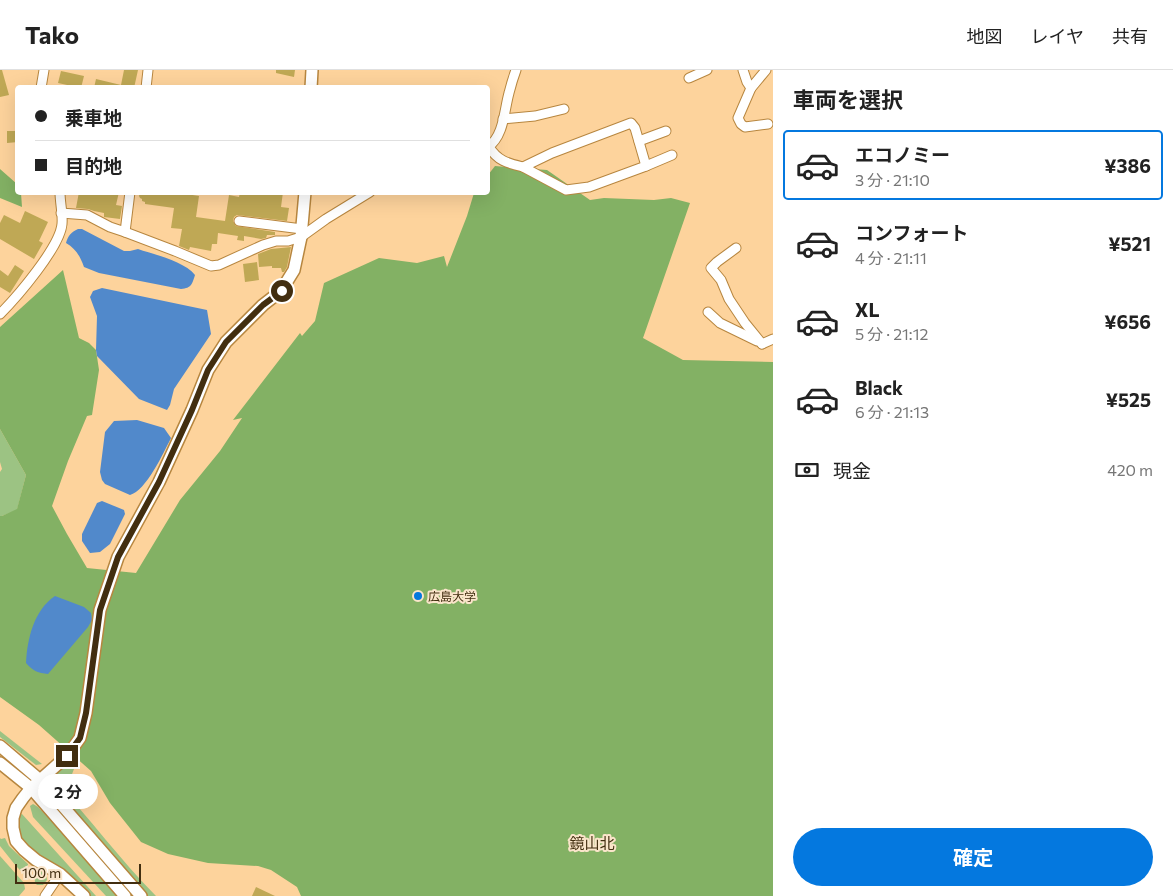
<!DOCTYPE html>
<html lang="ja">
<head>
<meta charset="utf-8">
<style>
  :root { --surface:#fff; --page:#f2f2f2; --text:#222; --muted:#767676; --line:#e0e0e0; --accent:#0478df }
  body { margin:0; font-family:Commissioner,"Noto Sans JP",sans-serif; background:var(--page); color:var(--text); height:100vh; display:flex; flex-direction:column; font-size:19px; white-space:nowrap }
  * { box-sizing:border-box; margin:0 }
  p { font-size:16px; color:var(--muted) }
  .icon { flex:none; width:28px; height:28px; fill:none; stroke:currentColor; stroke-width:2; stroke-linecap:round; stroke-linejoin:round }
  .map { position:relative; flex:1; overflow:hidden }
  .details { display:flex; flex-direction:column; background:var(--surface); width:400px }
  .details>* { flex:none }
  .guide { position:absolute; left:15px; top:15px; width:475px; height:110px; border-radius:5px; box-shadow:0 5px 20px #0002; display:grid; align-content:center; height:110px; padding:0 20px; background:var(--surface) }
  .scale { position:absolute; left:15px; bottom:12px; width:126px; box-sizing:border-box; padding-left:5px; border:2px solid #422e10; border-top:0; font-size:14px; line-height:18px; white-space:nowrap; color:#422e10; -webkit-text-stroke:4px #fae5ca; paint-order:stroke }
  .end { position:absolute; width:22px; height:22px; margin:-11px; border:6px solid #422e10; background:#fff; box-shadow:0 0 0 2px #fff }
  .from { border-radius:50% }
  .bubble { position:absolute; height:35px; border-radius:18px; background:var(--surface); box-shadow:0 5px 20px #0002; font-size:16px; font-weight:700; line-height:35px; text-align:center }
  .guide b { display:flex; align-items:center; gap:18px; height:48px; font-size:19px }
  .guide b+b { border-top:1px solid var(--line) }
  .guide i { width:12px; height:12px; background:var(--text) }
  ul { padding:0; list-style:none }
  li { display:flex; align-items:center; gap:15px; height:70px; margin:0 10px 8px; padding:0 10px; border:2px solid transparent; border-radius:5px }
  li div { flex:1 }
  li b { display:block; font-size:19px }
  li em { font-style:normal; font-weight:700 }
  li.active { border-color:var(--accent) }
  li>.icon { width:45px; height:45px; stroke-width:1.5 }
  h2 { padding:0 20px; font-size:22px; line-height:60px }
  .pay { display:flex; align-items:center; gap:12px; height:55px; padding:0 20px; font-size:19px }
  .pay p { margin-inline-start:auto }
  .primary-button { display:flex; gap:10px; margin-top:auto; padding:10px 20px }
  .primary-button a { flex:1; height:58px; border-radius:30px; background:var(--accent); color:#fff; font-size:20px; font-weight:700; line-height:58px; text-align:center }
  header { display:flex; align-items:center; gap:30px; box-sizing:border-box; height:70px; padding:0 25px; background:var(--surface); border-bottom:1px solid var(--line) }
  header strong { font-size:24px }
  nav { display:flex; gap:28px; margin-inline-start:auto; font-size:18px }
  main { display:flex; flex:1; min-height:0 }
  .map>svg:first-child { display:block }
  .green { fill:#9cc383 }
  .forest { fill:#83b164 }
  .water { fill:#5189cb }
  .building { fill:#bfa855 }
  .lines { fill:none; stroke-linecap:round; stroke-linejoin:round }
  .minor-casing { stroke:#b7863f; stroke-width:11 }
  .tertiary-casing { stroke:#b7863f; stroke-width:14 }
  .minor { stroke:#fff; stroke-width:9 }
  .tertiary { stroke:#fff; stroke-width:11 }
  .route { stroke:#422e10; stroke-width:6 }
  .poi-dot { fill:#0478df; stroke:#fae5ca; stroke-width:2 }
  .labels { text-anchor:middle; dominant-baseline:central; stroke-width:4; stroke-linejoin:round; paint-order:stroke }
  .poi-label { font-size:12px; fill:#422e10; stroke:#fae5ca; text-anchor:start }
  .quarter-label { font-size:15px; fill:#422e10; stroke:#fae5ca }
</style>
</head>
<body>
<header>
<strong>Tako</strong>
<nav><a>地図</a><a>レイヤ</a><a>共有</a></nav>
</header>
<main>
<div class="map">
<svg width="773" height="826" viewBox="0 0 773 826">
  <rect width="100%" height="100%" fill="#fdd39c"/>
  <g class="green">
    <path d="M 0,359 L 26,405 L 17,440 L 2,446 L 0,446 L 0,402 L 2,399 L 0,392 Z"/>
    <path d="M 0,661 L 42,694 L 36,695 L 0,667 Z"/>
    <path d="M 84,673 L 69,712 L 65,712 L 63,706 L 55,712 C 91,749 120,790 156,826 L 148,826 L 139,817 L 59,724 C 57,722 55,720 54,717 C 48,702 74,683 84,673 Z"/>
    <path d="M 33,734 L 38,737 L 74,775 L 117,826 L 106,826 L 33,747 L 30,736 Z"/>
    <path d="M 22,744 L 96,826 L 90,826 L 84,819 L 37,787 L 18,766 L 17,746 Z"/>
    <path d="M 0,768 L 1,769 L 5,768 L 9,776 L 28,794 L 28,808 L 16,796 L 0,776 Z"/>
    <path d="M 0,786 L 24,813 L 25,819 L 19,826 L 0,826 Z"/>
    <path d="M 34,798 C 40,800 47,803 47,810 L 43,815 L 37,815 L 35,813 Z"/>
  </g>
  <g class="forest">
    <path d="M 495,96 L 547,100 L 590,130 L 604,128 L 654,130 L 671,128 L 690,133 L 643,268 L 683,290 L 773,292 L 773,826 L 301,826 L 297,817 L 271,800 L 258,796 L 208,793 L 168,784 L 141,772 L 110,733 L 91,701 L 39,655 L 0,627 L 0,446 L 2,446 L 17,439 L 26,405 L 0,359 L 0,257 L 63,200 L 79,268 L 89,273 L 96,280 L 99,300 L 92,345 L 87,346 L 68,391 L 52,436 L 67,464 L 87,498 L 136,503 L 180,430 L 220,381 L 242,348 L 233,350 L 300,263 L 302,266 L 315,251 L 324,213 L 379,188 L 417,193 L 444,186 L 447,197 L 467,146 L 474,123 L 488,122 L 488,105 Z"/>
    <path d="M 0,99 L 17,114 L 18,122 L 21,123 L 22,137 L 0,128 Z"/>
  </g>
  <g class="water">
    <path d="M 78,159 L 82,159 L 124,181 L 130,181 L 138,179 C 155,185 184,191 195,205 C 192,214 192,218 181,219 L 99,203 L 84,197 C 80,186 76,179 66,173 C 68,166 71,162 78,159 Z"/>
    <path d="M 102,218 L 207,240 L 211,264 L 174,319 L 170,335 L 167,340 L 139,329 L 97,286 L 96,280 L 97,246 L 90,227 L 93,221 Z"/>
    <path d="M 137,350 L 164,358 L 171,368 C 164,382 146,421 130,425 L 105,414 L 102,410 L 100,402 L 105,362 L 114,351 Z"/>
    <path d="M 102,431 L 124,440 L 125,444 L 110,474 L 100,482 L 90,483 L 82,471 L 82,464 L 97,433 Z"/>
    <path d="M 55,526 L 84,537 L 91,543 L 92,550 L 88,557 L 48,604 C 38,603 33,601 26,593 C 27,569 34,540 55,526 Z"/>
  </g>
  <g class="building">
    <path d="M 0,0 L 2,0 L 9,25 L 0,27 Z"/>
    <path d="M 124,0 L 138,0 L 134,18 L 94,18 L 96,9 L 121,15 Z"/>
    <path d="M 276,0 L 295,0 L 294,7 L 276,3 Z"/>
    <path d="M 61,1 L 84,6 L 81,18 L 58,13 Z"/>
    <path d="M 7,61 L 18,61 L 18,72 L 7,73 Z"/>
    <path d="M 79,122 L 119,122 L 116,135 L 122,136 L 120,149 L 104,147 L 104,143 L 94,141 L 88,139 L 76,138 Z"/>
    <path d="M 140,122 L 173,122 L 199,126 L 196,147 L 225,151 L 229,125 L 239,127 L 240,122 L 283,122 L 281,137 L 289,138 L 287,151 L 237,145 L 234,147 L 233,151 L 236,156 L 275,162 L 275,165 L 267,165 L 266,168 L 261,169 L 244,166 L 244,171 L 237,170 L 238,166 L 218,163 L 217,174 L 212,174 L 211,181 L 190,177 L 189,180 L 179,176 L 182,159 L 171,158 L 174,138 L 145,134 L 145,132 L 142,131 L 142,129 L 140,128 L 139,126 Z"/>
    <path d="M 25,141 L 48,152 L 39,171 L 43,173 L 34,189 L 0,169 L 0,153 L 4,145 L 20,153 Z"/>
    <path d="M 291,177 L 287,197 L 284,202 L 282,202 L 281,198 L 272,198 L 272,196 L 259,197 L 258,184 L 271,179 Z"/>
    <path d="M 257,192 L 259,210 L 245,212 L 243,194 Z"/>
    <path d="M 15,195 L 24,201 L 10,223 L 0,217 L 0,200 L 8,206 Z"/>
    <path d="M 256,817 L 275,826 L 252,826 Z"/>
  </g>
  <g class="lines">
    <defs>
      <g id="minor">
        <path d="M 743,0 L 747,12 L 751,18"/>
        <path d="M 766,0 L 751,18 L 738,48 L 741,54 L 745,57 L 768,54"/>
        <path d="M 689,8 L 707,0"/>
        <path d="M 41,18 L 44,0"/>
        <path d="M 146,18 L 148,0"/>
        <path d="M 503,49 L 535,46 L 564,39"/>
        <path d="M 631,53 L 635,58 L 646,96 L 589,117 L 566,120 L 523,97 L 552,83 Z"/>
        <path d="M 639,71 L 666,61"/>
        <path d="M 488,77 C 504,66 504,41 509,23 C 511,15 513,8 516,0"/>
        <path d="M 489,77 C 498,91 507,93 523,97"/>
        <path d="M 646,96 L 672,85"/>
        <path d="M 61,143 L 87,145 L 110,157 L 125,162 L 130,122"/>
        <path d="M 239,151 L 302,159"/>
        <path d="M 125,162 L 175,181 L 211,196 L 219,195 L 263,175 L 276,171 L 288,171 L 301,167 L 326,149 L 370,122"/>
        <path d="M 736,178 L 717,192 L 711,198 L 721,210 L 729,229 L 745,253 L 762,274"/>
        <path d="M 708,242 L 720,253 L 757,271"/>
        <path d="M 0,244 C 17,227 60,177 62,154 C 63,144 60,133 60,122"/>
        <path d="M 762,274 L 773,269"/>
        <path d="M 45,826 L 60,804"/>
      </g>
      <g id="tertiary">
        <path d="M 311,18 L 312,0"/>
        <path d="M 0,676 L 40,710 L 141,826"/>
        <path d="M 0,693 L 31,718 L 125,826"/>
        <path d="M 84,826 L 60,804 L 36,790 L 24,780 L 16,771 L 13,758 L 13,748 L 16,738 L 23,728 L 31,718 L 67,686 L 80,668 L 86,643 L 100,540 L 118,487 L 159,412 L 192,340 L 208,300 L 226,272 L 263,235 L 281,221 L 294,200 L 301,167 L 305,122"/>
      </g>
    </defs>
    <use href="#minor" class="minor-casing"/>
    <use href="#tertiary" class="tertiary-casing"/>
    <use href="#minor" class="minor"/>
    <use href="#tertiary" class="tertiary"/>
  </g>
  <g class="lines">
    <path class="route" d="M 67,686 L 80,668 L 86,643 L 100,540 L 118,487 L 159,412 L 192,340 L 208,300 L 226,272 L 263,235 L 282,221"/>
  </g>
  <circle class="poi-dot" cx="418" cy="526" r="5"/>
  <g class="labels">
    <g class="poi-label">
      <text x="428" y="526">広島大学</text>
    </g>
    <g class="quarter-label">
      <text x="592" y="773">鏡山北</text>
    </g>
  </g>
</svg>
<div class="scale">100 m</div>
<i class="end from" style="left:282px;top:221px"></i>
<i class="end" style="left:67px;top:686px"></i>
<div class="bubble" style="left:38px;top:704px;width:60px">2 分</div>
<div class="guide">
<b><i class="from"></i>乗車地</b>
<b><i></i>目的地</b>
</div>
</div>
<section class="details">
<h2>車両を選択</h2>
<ul>
<li class="active"><svg class="icon" aria-label="car" viewBox="0 0 24 24"><path d="M5 17H2v-5l4-1 3-4h7l3 4 3 1v5h-3M9 17h6M6 11h13"/><circle cx="7" cy="17" r="2"/><circle cx="17" cy="17" r="2"/></svg><div><b>エコノミー</b><p>3 分 · 21:10</p></div><em>¥386</em></li>
<li><svg class="icon" aria-label="car" viewBox="0 0 24 24"><path d="M5 17H2v-5l4-1 3-4h7l3 4 3 1v5h-3M9 17h6M6 11h13"/><circle cx="7" cy="17" r="2"/><circle cx="17" cy="17" r="2"/></svg><div><b>コンフォート</b><p>4 分 · 21:11</p></div><em>¥521</em></li>
<li><svg class="icon" aria-label="car" viewBox="0 0 24 24"><path d="M5 17H2v-5l4-1 3-4h7l3 4 3 1v5h-3M9 17h6M6 11h13"/><circle cx="7" cy="17" r="2"/><circle cx="17" cy="17" r="2"/></svg><div><b>XL</b><p>5 分 · 21:12</p></div><em>¥656</em></li>
<li><svg class="icon" aria-label="car" viewBox="0 0 24 24"><path d="M5 17H2v-5l4-1 3-4h7l3 4 3 1v5h-3M9 17h6M6 11h13"/><circle cx="7" cy="17" r="2"/><circle cx="17" cy="17" r="2"/></svg><div><b>Black</b><p>6 分 · 21:13</p></div><em>¥525</em></li>
</ul>
<div class="pay"><svg class="icon" aria-label="cash" viewBox="0 0 24 24"><path d="M3 7h18v10H3z"/><circle cx="12" cy="12" r="2"/></svg>現金<p>420 m</p></div>
<div class="primary-button"><a>確定</a></div>
</section>
</main>
</body>
</html>
